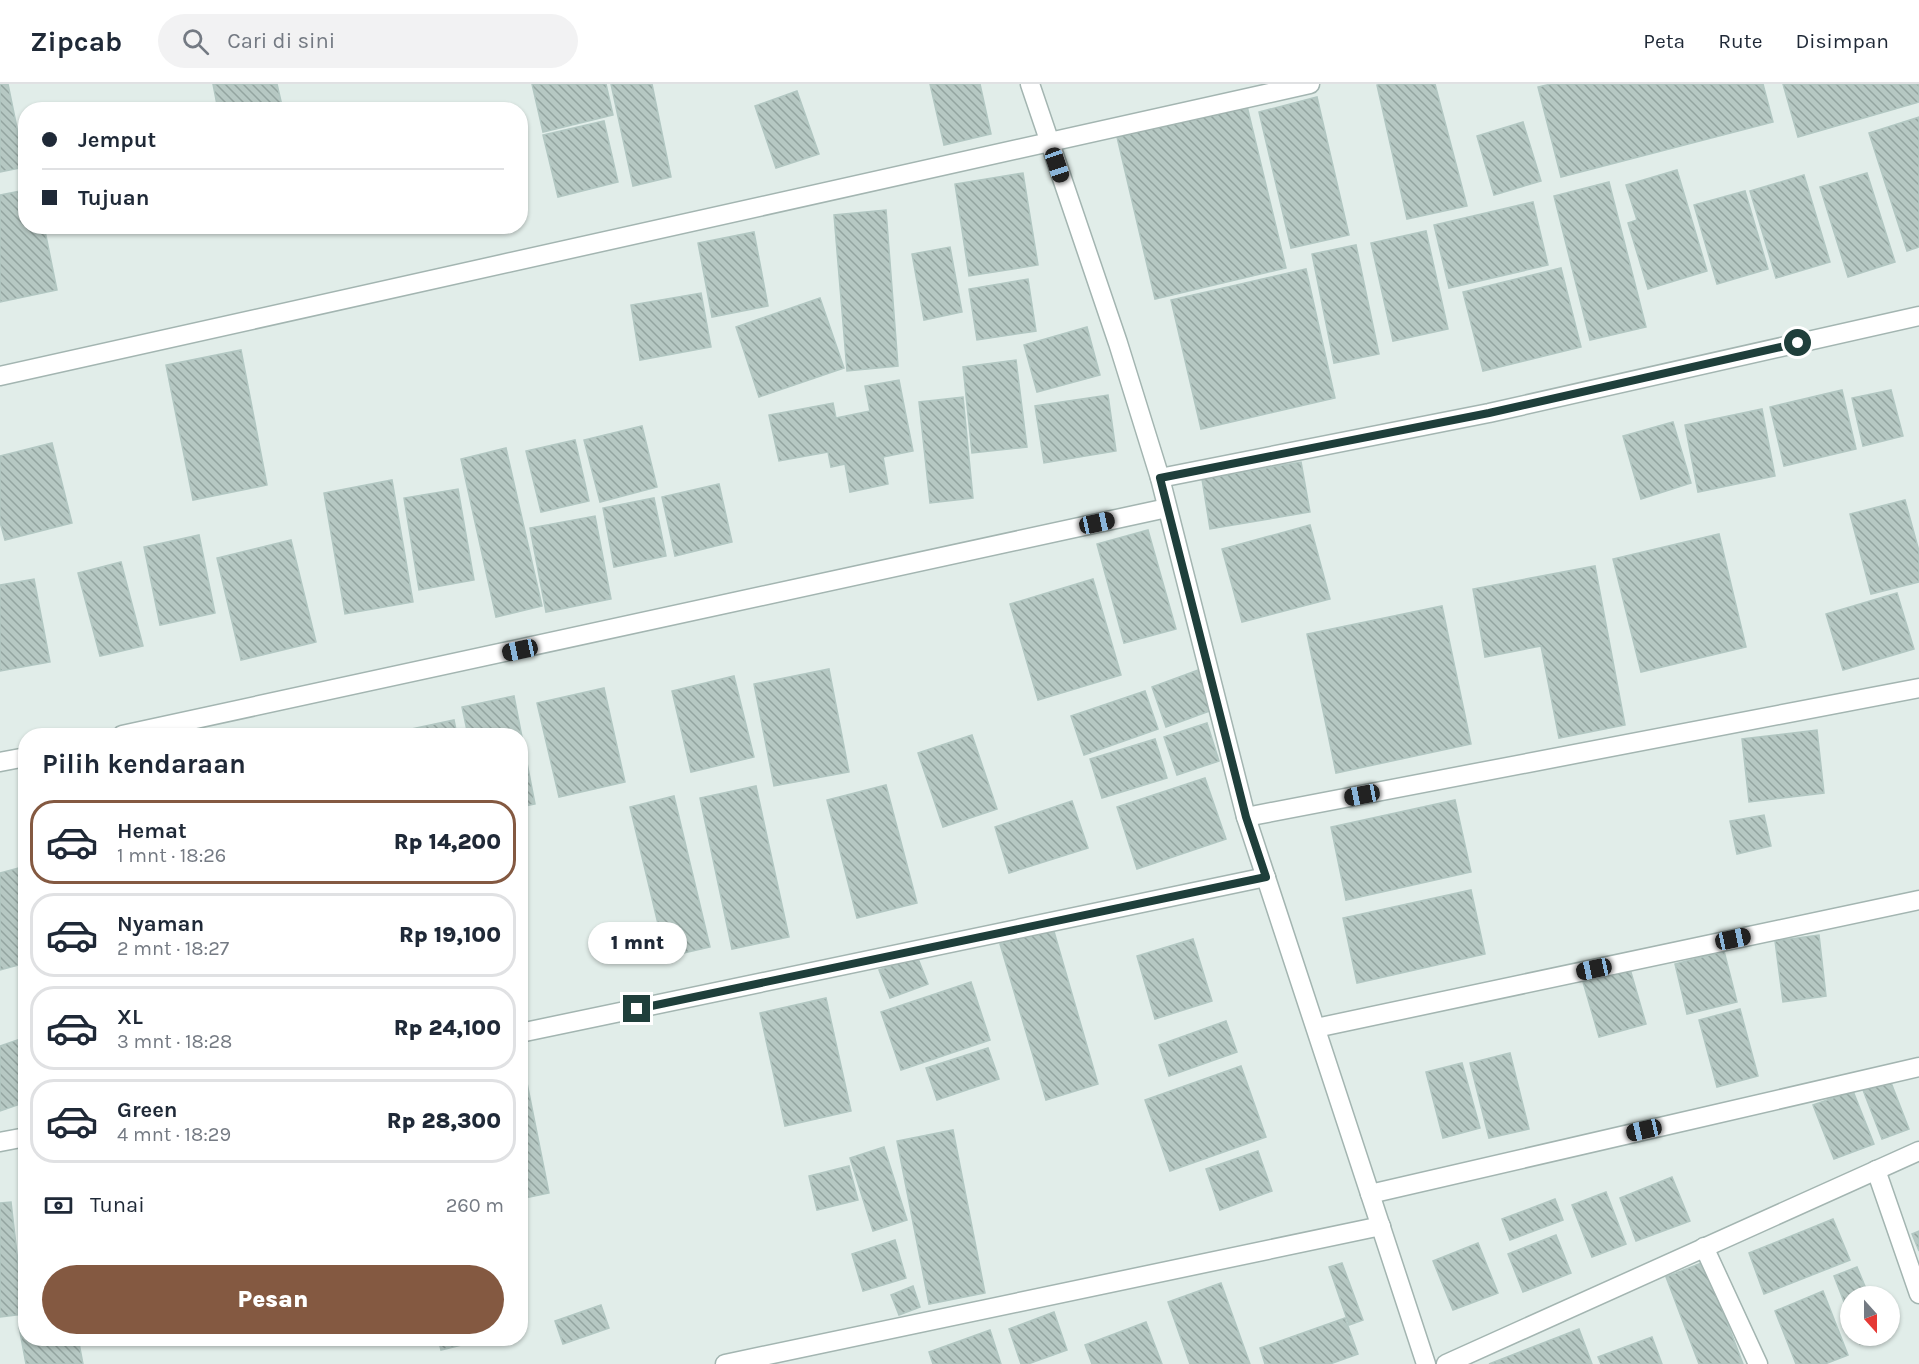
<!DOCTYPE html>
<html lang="id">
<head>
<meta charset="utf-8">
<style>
  :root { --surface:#fff; --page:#f2f2f3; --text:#1f2937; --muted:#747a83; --line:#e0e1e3; --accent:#845941 }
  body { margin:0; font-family:Karla,sans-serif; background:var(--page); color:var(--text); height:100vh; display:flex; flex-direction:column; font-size:22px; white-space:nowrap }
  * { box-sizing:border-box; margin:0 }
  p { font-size:20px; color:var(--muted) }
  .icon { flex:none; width:33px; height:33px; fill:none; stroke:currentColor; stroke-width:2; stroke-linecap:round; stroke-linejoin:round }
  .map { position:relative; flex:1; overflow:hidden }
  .sheet { position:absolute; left:18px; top:644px; width:510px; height:618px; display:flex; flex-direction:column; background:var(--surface); border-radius:24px; box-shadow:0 2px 4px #0004 }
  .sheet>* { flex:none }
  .banner { position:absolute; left:18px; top:18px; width:510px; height:132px; border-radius:24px; box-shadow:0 2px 4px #0004; display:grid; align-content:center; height:132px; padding:0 24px; background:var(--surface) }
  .needle { width:39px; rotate:159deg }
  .fabs { position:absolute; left:1840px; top:1202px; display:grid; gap:12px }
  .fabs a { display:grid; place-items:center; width:60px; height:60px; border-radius:50%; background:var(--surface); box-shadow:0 2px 4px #0004; font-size:30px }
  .end { position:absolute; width:27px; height:27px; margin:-14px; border:8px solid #1f3f3b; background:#fff; box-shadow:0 0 0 3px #fff }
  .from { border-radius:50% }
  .bubble { position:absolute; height:42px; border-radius:21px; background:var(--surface); box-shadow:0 2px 4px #0004; font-size:20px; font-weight:800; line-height:42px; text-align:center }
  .car { position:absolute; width:18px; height:36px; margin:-18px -9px; border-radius:8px; box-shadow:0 0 4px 2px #0007; background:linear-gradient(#222 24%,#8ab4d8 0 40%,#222 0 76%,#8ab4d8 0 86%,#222 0) }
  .banner b { display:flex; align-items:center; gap:21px; height:57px; font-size:22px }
  .banner b+b { border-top:2px solid var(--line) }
  .banner i { width:15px; height:15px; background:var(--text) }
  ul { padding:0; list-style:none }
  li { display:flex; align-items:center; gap:18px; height:84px; margin:0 12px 9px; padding:0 12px; border:3px solid var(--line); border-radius:24px }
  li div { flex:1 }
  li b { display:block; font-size:22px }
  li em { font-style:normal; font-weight:800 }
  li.active { border-color:var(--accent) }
  li>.icon { width:54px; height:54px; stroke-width:1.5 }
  h2 { padding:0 24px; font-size:27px; line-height:72px }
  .pay { display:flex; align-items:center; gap:15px; height:66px; padding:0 24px; font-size:22px }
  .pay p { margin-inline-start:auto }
  .action { display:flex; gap:12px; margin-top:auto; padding:12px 24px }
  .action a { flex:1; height:69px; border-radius:36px; background:var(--accent); color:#fff; font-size:24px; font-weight:800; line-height:69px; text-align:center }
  header { display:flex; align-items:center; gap:36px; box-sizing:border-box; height:84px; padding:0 30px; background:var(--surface); border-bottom:2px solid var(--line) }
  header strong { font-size:28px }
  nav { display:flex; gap:33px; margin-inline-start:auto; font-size:21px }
  .search { width:420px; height:54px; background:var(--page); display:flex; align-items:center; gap:15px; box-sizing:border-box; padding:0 21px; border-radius:33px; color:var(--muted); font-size:22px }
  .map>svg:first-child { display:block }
  .building { fill:url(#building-back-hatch); stroke:#b2c7c2; stroke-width:1.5 }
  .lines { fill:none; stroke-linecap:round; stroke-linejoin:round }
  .minor-casing { stroke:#a3b5b1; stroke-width:21 }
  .minor { stroke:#fff; stroke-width:18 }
  .route { stroke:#1f3f3b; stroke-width:8 }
</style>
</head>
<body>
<header>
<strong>Zipcab</strong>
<div class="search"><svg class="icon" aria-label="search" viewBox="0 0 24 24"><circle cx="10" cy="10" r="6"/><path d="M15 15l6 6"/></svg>Cari di sini</div>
<nav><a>Peta</a><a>Rute</a><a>Disimpan</a></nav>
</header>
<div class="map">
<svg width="1919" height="1280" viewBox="0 0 1919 1280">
  <defs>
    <pattern id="building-back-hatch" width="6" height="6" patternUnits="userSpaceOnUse" patternTransform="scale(1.5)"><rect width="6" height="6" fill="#b6c8c3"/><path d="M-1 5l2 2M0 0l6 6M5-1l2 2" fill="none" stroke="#93a4a0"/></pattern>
  </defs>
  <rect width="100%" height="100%" fill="#e1ede9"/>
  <g class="building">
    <path d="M 0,0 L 8,0 L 25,83 L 0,88 Z"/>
    <path d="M 213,0 L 277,0 L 283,26 L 218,26 Z"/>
    <path d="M 532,0 L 606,0 L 613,31 L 543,48 Z"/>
    <path d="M 611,0 L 652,0 L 671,93 L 633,102 Z"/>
    <path d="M 930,0 L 980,0 L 991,50 L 944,61 Z"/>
    <path d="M 1383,0 L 1435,0 L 1467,122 L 1407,135 L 1377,1 Z"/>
    <path d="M 1551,0 L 1763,0 L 1773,38 L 1561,93 L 1538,3 Z"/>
    <path d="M 1783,0 L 1919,0 L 1919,18 L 1798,53 Z"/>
    <path d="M 797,7 L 819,70 L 776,84 L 755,22 Z"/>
    <path d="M 1317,13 L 1349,151 L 1291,164 L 1259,28 Z"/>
    <path d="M 1247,22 L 1286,184 L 1155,215 L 1117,53 Z"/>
    <path d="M 1919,33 L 1919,163 L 1907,167 L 1869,49 Z"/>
    <path d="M 604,37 L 618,98 L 558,113 L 543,51 Z"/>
    <path d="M 1523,38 L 1541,97 L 1494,111 L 1477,52 Z"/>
    <path d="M 1677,86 L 1707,187 L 1648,205 L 1628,139 L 1637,136 L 1626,101 Z"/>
    <path d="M 1023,89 L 1038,181 L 969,192 L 955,100 Z"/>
    <path d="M 1867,89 L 1895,178 L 1848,193 L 1820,103 Z"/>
    <path d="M 1804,91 L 1830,178 L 1776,194 L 1750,107 Z"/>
    <path d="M 1609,98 L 1646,243 L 1590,256 L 1554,112 Z"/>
    <path d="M 26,106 L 26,142 L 44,142 L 57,206 L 0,218 L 0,111 Z"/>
    <path d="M 1745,107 L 1768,185 L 1717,200 L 1694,121 Z"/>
    <path d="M 1533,118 L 1548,181 L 1449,204 L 1434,141 Z"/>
    <path d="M 886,126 L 898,282 L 847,287 L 834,131 Z"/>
    <path d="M 1426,147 L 1448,245 L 1393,257 L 1371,159 Z"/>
    <path d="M 754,148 L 768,222 L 712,233 L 698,159 Z"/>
    <path d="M 1356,161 L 1379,270 L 1334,279 L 1312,170 Z"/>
    <path d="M 950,163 L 962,228 L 924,236 L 912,170 Z"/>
    <path d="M 1561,184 L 1581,263 L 1483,287 L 1463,208 Z"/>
    <path d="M 1306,185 L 1335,314 L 1201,345 L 1171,216 Z"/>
    <path d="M 1028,195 L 1036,247 L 977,256 L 969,205 Z"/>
    <path d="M 701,209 L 711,263 L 640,276 L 631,221 Z"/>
    <path d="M 820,214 L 844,284 L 759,313 L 736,243 Z"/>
    <path d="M 1087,243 L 1100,291 L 1037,308 L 1024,261 Z"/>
    <path d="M 241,266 L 267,401 L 193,416 L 166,281 Z"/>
    <path d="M 1016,276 L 1027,363 L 972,369 L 963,283 Z"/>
    <path d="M 899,296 L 913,367 L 883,373 L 888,400 L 850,408 L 845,380 L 831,383 L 828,368 L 779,377 L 769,331 L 833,319 L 836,334 L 870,327 L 865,302 Z"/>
    <path d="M 1842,306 L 1856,365 L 1784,382 L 1770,323 Z"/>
    <path d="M 1891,306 L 1903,352 L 1863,362 L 1852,314 Z"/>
    <path d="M 1108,311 L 1116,367 L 1044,379 L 1035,322 Z"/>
    <path d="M 963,313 L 973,414 L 930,419 L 919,318 Z"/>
    <path d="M 1762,325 L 1775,392 L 1698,408 L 1685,341 Z"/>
    <path d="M 1673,338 L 1691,399 L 1641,415 L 1623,352 Z"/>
    <path d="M 642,342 L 657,403 L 600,418 L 584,356 Z"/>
    <path d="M 575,356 L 589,417 L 541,428 L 526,367 Z"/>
    <path d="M 52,359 L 72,439 L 5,456 L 0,438 L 0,372 Z"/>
    <path d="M 506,364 L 542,522 L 496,533 L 461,375 Z"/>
    <path d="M 1301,378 L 1310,428 L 1210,445 L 1202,395 Z"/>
    <path d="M 392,396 L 413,518 L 345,530 L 324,409 Z"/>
    <path d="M 719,400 L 732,458 L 675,472 L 662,413 Z"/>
    <path d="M 458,405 L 474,496 L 419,506 L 404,414 Z"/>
    <path d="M 654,414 L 666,472 L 614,483 L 603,424 Z"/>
    <path d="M 1905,416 L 1919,467 L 1919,498 L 1871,510 L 1850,430 Z"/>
    <path d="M 595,432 L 611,515 L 546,528 L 530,444 Z"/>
    <path d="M 1310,441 L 1330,515 L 1242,538 L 1222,465 Z"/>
    <path d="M 1148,446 L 1176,545 L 1124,559 L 1097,460 Z"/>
    <path d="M 1719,450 L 1746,563 L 1641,588 L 1613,475 Z"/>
    <path d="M 199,451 L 215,529 L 160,541 L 144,463 Z"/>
    <path d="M 291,456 L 316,558 L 241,576 L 217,474 Z"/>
    <path d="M 121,478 L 143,562 L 100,572 L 78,489 Z"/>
    <path d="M 1595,482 L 1625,641 L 1559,654 L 1541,562 L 1485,573 L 1473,505 Z"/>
    <path d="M 34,495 L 50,578 L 0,587 L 0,501 Z"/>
    <path d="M 1093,495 L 1121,591 L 1038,616 L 1010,520 Z"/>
    <path d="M 1897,509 L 1914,565 L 1843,586 L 1826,530 Z"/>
    <path d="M 1442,522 L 1471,660 L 1336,689 L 1307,550 Z"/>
    <path d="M 829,585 L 849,688 L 774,702 L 754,600 Z"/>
    <path d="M 1201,585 L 1215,625 L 1166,643 L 1152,603 Z"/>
    <path d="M 734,592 L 754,673 L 691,688 L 672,607 Z"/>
    <path d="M 604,604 L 625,698 L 559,713 L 537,619 Z"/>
    <path d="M 1145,607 L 1158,645 L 1084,671 L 1071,632 Z"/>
    <path d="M 514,612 L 535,720 L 520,723 L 520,651 L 468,651 L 462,623 Z"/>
    <path d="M 454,636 L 457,651 L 412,651 L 411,645 Z"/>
    <path d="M 1207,639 L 1219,677 L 1177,691 L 1164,653 Z"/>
    <path d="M 1817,646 L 1824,709 L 1749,718 L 1742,655 Z"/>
    <path d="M 972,651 L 997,725 L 943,743 L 918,669 Z"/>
    <path d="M 1155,655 L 1167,694 L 1102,714 L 1090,675 Z"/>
    <path d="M 1205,694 L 1226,755 L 1137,785 L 1117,723 Z"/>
    <path d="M 886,701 L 917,819 L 857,834 L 827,716 Z"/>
    <path d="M 756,702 L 789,853 L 732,865 L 700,714 Z"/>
    <path d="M 674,712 L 710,863 L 666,873 L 630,723 Z"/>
    <path d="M 1455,716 L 1471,788 L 1346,816 L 1331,743 Z"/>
    <path d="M 1072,717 L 1088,764 L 1009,789 L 995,743 Z"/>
    <path d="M 1764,731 L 1771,762 L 1737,770 L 1730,737 Z"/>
    <path d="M 26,782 L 26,879 L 0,886 L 0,789 Z"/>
    <path d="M 1471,806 L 1485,870 L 1357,899 L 1343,834 Z"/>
    <path d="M 1053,844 L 1098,1000 L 1046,1016 L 1000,860 Z"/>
    <path d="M 1819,851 L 1826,912 L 1783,918 L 1775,857 Z"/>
    <path d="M 1193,855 L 1212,917 L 1155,935 L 1137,872 Z"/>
    <path d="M 1724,867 L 1737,918 L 1687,930 L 1675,880 Z"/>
    <path d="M 917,872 L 928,900 L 890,914 L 879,886 Z"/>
    <path d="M 1630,885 L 1646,940 L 1599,953 L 1583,898 Z"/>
    <path d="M 971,898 L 990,956 L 901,986 L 881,928 Z"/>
    <path d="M 826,914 L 851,1027 L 785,1042 L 760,929 Z"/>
    <path d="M 1740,925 L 1758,992 L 1717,1003 L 1699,936 Z"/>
    <path d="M 1226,937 L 1237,968 L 1169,992 L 1159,961 Z"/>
    <path d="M 26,953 L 26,1018 L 0,1027 L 0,962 Z"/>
    <path d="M 988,964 L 999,995 L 937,1016 L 926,984 Z"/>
    <path d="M 1510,969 L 1529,1045 L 1489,1054 L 1470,979 Z"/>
    <path d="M 1462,979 L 1480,1044 L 1443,1054 L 1426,988 Z"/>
    <path d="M 1241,982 L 1266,1053 L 1170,1087 L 1145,1016 Z"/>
    <path d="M 524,984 L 549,1109 L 520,1115 L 520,985 Z"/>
    <path d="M 1890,996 L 1909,1045 L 1882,1055 L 1863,1006 Z"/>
    <path d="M 1853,1007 L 1874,1060 L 1834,1075 L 1813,1021 Z"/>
    <path d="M 953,1046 L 985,1209 L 929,1220 L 897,1057 Z"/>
    <path d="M 884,1063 L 907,1136 L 873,1147 L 850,1074 Z"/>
    <path d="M 1258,1067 L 1272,1107 L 1220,1126 L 1206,1085 Z"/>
    <path d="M 849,1082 L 858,1116 L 817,1126 L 809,1092 Z"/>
    <path d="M 1672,1093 L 1690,1137 L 1636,1157 L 1620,1114 Z"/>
    <path d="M 1606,1108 L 1626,1160 L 1592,1173 L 1572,1121 Z"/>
    <path d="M 1555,1115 L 1563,1136 L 1510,1156 L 1502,1135 Z"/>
    <path d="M 11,1118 L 24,1230 L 0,1233 L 0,1119 Z"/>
    <path d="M 1833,1135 L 1850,1176 L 1764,1210 L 1749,1169 Z"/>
    <path d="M 1919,1147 L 1919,1167 L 1912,1150 Z"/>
    <path d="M 1556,1151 L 1571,1189 L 1523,1208 L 1508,1170 Z"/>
    <path d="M 895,1156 L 906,1194 L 863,1207 L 852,1170 Z"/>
    <path d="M 1478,1159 L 1498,1209 L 1453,1226 L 1433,1177 Z"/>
    <path d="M 1704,1178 L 1743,1280 L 1699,1280 L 1666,1193 Z"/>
    <path d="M 1342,1179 L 1363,1236 L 1349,1241 L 1329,1183 Z"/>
    <path d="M 1857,1183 L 1869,1212 L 1851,1212 L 1851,1236 L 1834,1192 Z"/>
    <path d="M 1221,1199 L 1250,1280 L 1190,1280 L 1168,1218 Z"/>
    <path d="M 913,1202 L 920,1223 L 899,1231 L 891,1211 Z"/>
    <path d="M 1823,1207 L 1848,1271 L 1825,1280 L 1796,1280 L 1775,1227 Z"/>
    <path d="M 601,1221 L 609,1244 L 563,1260 L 555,1237 Z"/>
    <path d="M 1054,1228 L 1067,1266 L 1028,1280 L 1021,1280 L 1009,1245 Z"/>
    <path d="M 1345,1234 L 1358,1270 L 1330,1280 L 1265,1280 L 1260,1264 Z"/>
    <path d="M 1146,1238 L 1162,1280 L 1092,1280 L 1085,1261 Z"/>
    <path d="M 26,1242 L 26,1254 L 78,1254 L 83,1280 L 26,1280 L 19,1243 Z"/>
    <path d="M 1579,1245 L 1592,1280 L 1489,1280 Z"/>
    <path d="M 990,1246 L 1001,1280 L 933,1280 L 929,1268 Z"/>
    <path d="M 1857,1251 L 1884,1251 L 1860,1260 Z"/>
    <path d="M 1652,1253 L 1662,1280 L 1601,1280 L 1598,1273 Z"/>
    <path d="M 438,1254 L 477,1254 L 478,1257 L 441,1266 Z"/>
  </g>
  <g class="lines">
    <defs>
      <g id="minor">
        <path d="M 1030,0 L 1118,259 L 1160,394 L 1246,733 L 1426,1280"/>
        <path d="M 0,292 L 1310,0"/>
        <path d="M 1160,394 L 1489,329 L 1919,232"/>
        <path d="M 122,651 L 1167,424"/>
        <path d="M 0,678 L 26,673"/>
        <path d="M 1246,733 L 1919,604"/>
        <path d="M 1316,944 L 1919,816"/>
        <path d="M 520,949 L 1266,793"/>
        <path d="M 0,1058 L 26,1053"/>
        <path d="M 1876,1086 L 1919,1210"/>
        <path d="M 1370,1110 L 1919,983"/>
        <path d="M 1704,1163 L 1758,1280"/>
        <path d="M 725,1280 L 1381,1142"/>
        <path d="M 1446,1280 L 1919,1067"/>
      </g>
    </defs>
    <use href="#minor" class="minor-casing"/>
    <use href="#minor" class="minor"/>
  </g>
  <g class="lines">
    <path class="route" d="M 637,925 L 1266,793 L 1246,733 L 1160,394 L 1489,329 L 1798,259"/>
  </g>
</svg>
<div class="fabs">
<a><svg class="needle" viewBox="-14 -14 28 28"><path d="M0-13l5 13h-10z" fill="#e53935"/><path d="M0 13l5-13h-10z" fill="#747a83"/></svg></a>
</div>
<i class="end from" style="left:1798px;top:259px"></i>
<i class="end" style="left:637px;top:925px"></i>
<div class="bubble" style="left:588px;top:838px;width:99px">1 mnt</div>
<i class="car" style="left:1057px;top:81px;rotate:161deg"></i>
<i class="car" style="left:1097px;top:439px;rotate:78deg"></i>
<i class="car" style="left:520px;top:566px;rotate:258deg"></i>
<i class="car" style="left:1362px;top:711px;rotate:259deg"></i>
<i class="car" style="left:1733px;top:855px;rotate:78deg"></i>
<i class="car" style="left:1594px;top:885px;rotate:258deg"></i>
<i class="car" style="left:1644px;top:1046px;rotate:257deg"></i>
<div class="banner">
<b><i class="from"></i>Jemput</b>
<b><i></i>Tujuan</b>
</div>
<section class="sheet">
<h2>Pilih kendaraan</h2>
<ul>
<li class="active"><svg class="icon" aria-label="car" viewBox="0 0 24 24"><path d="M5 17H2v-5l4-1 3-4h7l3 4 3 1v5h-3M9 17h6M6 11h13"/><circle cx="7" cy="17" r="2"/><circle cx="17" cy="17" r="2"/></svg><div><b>Hemat</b><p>1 mnt · 18:26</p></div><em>Rp 14,200</em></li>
<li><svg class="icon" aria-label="car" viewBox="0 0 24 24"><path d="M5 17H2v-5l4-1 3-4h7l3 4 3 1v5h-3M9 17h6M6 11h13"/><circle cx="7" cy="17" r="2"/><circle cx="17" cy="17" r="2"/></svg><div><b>Nyaman</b><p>2 mnt · 18:27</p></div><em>Rp 19,100</em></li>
<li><svg class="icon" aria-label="car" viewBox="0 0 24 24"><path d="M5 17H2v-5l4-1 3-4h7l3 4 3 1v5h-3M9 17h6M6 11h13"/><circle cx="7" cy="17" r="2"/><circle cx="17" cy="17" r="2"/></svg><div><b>XL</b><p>3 mnt · 18:28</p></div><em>Rp 24,100</em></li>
<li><svg class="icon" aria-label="car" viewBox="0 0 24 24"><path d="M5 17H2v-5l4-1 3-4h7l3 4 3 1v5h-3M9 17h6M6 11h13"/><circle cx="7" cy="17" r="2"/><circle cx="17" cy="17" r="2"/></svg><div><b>Green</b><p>4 mnt · 18:29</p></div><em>Rp 28,300</em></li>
</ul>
<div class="pay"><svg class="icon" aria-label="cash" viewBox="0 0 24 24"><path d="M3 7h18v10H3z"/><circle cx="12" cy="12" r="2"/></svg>Tunai<p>260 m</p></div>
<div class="action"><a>Pesan</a></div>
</section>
</div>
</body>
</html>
